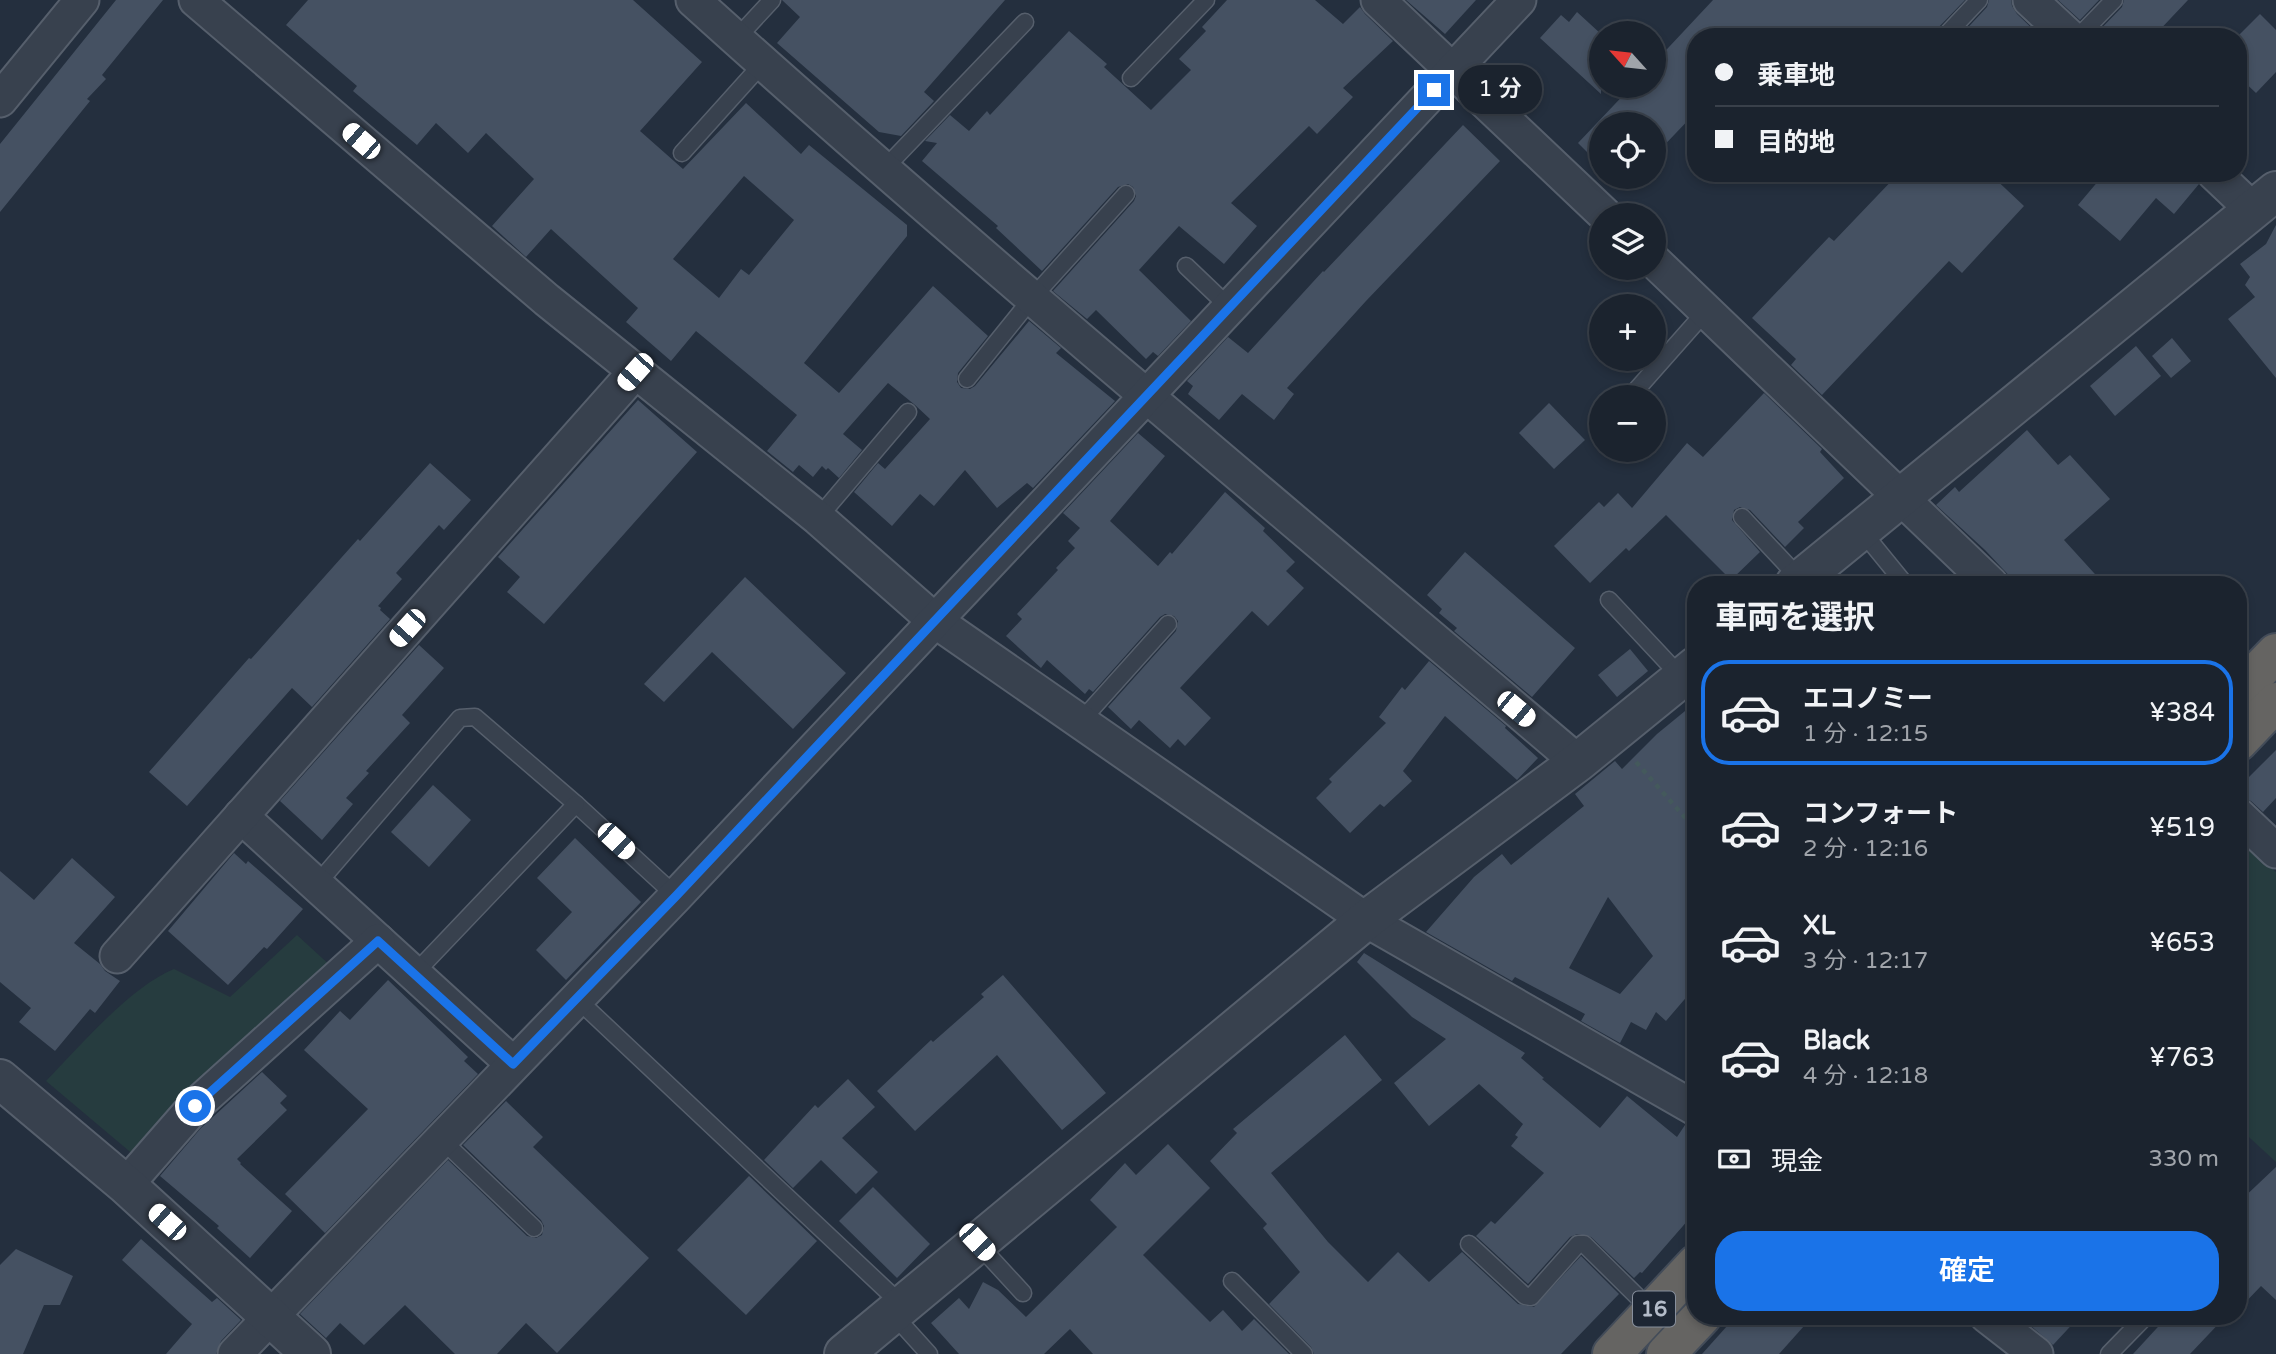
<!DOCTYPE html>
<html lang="ja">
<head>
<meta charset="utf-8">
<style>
  :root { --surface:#1b232e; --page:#242b36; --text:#f1f3f6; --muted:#a0a4aa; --line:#39404a; --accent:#1a73e8 }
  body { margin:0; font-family:"Varela Round","Noto Sans JP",sans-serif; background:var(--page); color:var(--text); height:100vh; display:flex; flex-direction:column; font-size:26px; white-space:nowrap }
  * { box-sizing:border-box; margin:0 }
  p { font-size:23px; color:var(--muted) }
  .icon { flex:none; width:38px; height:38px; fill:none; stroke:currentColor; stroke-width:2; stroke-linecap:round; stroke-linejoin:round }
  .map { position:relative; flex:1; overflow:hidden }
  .panel { position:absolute; left:1687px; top:576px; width:560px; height:749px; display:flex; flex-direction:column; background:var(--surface); border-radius:28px; box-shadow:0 4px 10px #0003,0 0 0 2px var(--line) }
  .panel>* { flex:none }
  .hud { position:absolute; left:1687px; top:28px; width:560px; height:154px; border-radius:28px; box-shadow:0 4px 10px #0003,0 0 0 2px var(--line); display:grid; align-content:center; height:154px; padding:0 28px; background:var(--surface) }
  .needle { width:46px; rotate:297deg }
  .fabs { position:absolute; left:1589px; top:21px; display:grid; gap:14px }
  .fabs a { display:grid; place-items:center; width:77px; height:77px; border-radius:50%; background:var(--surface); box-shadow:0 4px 10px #0003,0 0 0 2px var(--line); font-size:35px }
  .end { position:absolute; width:32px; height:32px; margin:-16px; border:9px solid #1a73e8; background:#fff; box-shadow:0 0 0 4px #fff }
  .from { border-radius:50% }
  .bubble { position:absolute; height:49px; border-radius:24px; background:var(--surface); box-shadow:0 4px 10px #0003,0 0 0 2px var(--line); font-size:23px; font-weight:600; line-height:49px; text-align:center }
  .car { position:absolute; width:21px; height:42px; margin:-21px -10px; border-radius:9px; box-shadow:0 0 5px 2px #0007; background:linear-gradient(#fff 24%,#345 0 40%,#fff 0 76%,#345 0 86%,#fff 0) }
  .hud b { display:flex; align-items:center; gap:24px; height:66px; font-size:26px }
  .hud b+b { border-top:2px solid var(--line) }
  .hud i { width:18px; height:18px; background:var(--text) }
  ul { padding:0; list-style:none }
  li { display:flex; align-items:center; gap:21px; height:105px; margin:0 14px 10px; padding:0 14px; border:4px solid transparent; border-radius:28px }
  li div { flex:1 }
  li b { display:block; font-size:26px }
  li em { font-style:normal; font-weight:600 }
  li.selected { border-color:var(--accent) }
  li>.icon { width:63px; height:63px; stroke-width:1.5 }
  h2 { padding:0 28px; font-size:32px; line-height:84px }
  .pay { display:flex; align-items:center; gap:18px; height:77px; padding:0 28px; font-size:26px }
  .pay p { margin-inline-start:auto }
  .primary-button { display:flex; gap:14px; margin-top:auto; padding:14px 28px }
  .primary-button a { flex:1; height:80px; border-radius:28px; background:var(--accent); color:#fff; font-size:28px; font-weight:600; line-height:80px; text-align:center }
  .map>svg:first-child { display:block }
  .green { fill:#263c3f }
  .building { fill:#455162; fill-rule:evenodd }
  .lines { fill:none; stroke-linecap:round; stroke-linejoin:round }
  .service-casing { stroke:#565f6c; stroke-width:19 }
  .minor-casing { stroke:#565f6c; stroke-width:37 }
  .tertiary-casing { stroke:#565f6c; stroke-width:42 }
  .trunk-casing { stroke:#434c59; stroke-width:42 }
  .path { stroke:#44595c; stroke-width:4.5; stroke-dasharray:5 5; stroke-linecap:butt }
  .service { stroke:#38414e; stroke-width:16 }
  .minor { stroke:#38414e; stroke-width:33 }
  .tertiary { stroke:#38414e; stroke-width:38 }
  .trunk { stroke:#656462; stroke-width:38 }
  .route { stroke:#1a73e8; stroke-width:9 }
  .labels { text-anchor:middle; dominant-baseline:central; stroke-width:6; stroke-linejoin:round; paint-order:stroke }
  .shield { fill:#1d2633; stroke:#878f9c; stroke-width:2 }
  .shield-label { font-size:21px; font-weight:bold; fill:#b4bcc9 }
</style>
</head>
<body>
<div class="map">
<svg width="2276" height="1354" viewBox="0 0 2276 1354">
  <rect width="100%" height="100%" fill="#242f3e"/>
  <g class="green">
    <path d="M 2238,839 L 2276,872 L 2276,1162 L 2238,1127 Z"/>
    <path d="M 297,935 L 333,968 L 135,1156 L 46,1081 C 80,1046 130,987 174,969 L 230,997 Z"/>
  </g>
  <g class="building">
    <path d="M 116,0 L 163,0 L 102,75 L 106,79 L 87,99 L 90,101 L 0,212 L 0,144 Z"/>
    <path d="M 308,0 L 633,0 L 702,62 L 640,131 L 683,169 L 746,103 L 801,154 L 809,145 L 907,225 L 907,236 L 804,363 L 839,393 L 933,286 L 988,336 L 958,373 L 957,382 L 961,388 L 970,389 L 975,386 L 1029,321 L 1061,348 L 1056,353 L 1115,401 L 1033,488 L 1027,483 L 997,508 L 965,470 L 934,506 L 920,494 L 892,526 L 854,492 L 878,463 L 885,469 L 930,419 L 915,405 L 888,383 L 843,434 L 862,450 L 839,478 L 828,468 L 826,470 L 822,466 L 813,477 L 799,465 L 793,472 L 767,451 L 797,415 L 696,331 L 671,361 L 626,322 L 638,308 L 551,229 L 526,257 L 492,226 L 534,179 L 486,133 L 468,153 L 436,123 L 417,145 L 353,91 L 357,86 L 286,25 ZM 744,176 L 794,220 L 749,275 L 741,269 L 719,298 L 673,259 Z"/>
    <path d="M 782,0 L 1005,0 L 924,92 L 934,101 L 901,136 L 879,132 L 777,43 L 800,17 Z"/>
    <path d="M 1227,0 L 1315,0 L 1343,24 L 1360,7 L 1365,14 L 1393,41 L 1343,88 L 1353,97 L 1317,134 L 1309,126 L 1231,203 L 1257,226 L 1224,264 L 1179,226 L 1139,270 L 1191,321 L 1158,356 L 1153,352 L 1146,359 L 1096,310 L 1087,319 L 1053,291 L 1134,201 L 1136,196 L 1133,187 L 1128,184 L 1118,187 L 1042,271 L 996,228 L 998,226 L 922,161 L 937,143 L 925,141 L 950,115 L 969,131 L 987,111 L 990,115 L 1069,31 L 1107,64 L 1104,67 L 1151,110 L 1191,70 L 1179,59 L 1206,31 L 1202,27 Z"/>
    <path d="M 1406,0 L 1476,0 L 1445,34 Z"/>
    <path d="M 1713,0 L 1965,0 L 1936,30 L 1934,37 L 1696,37 L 1696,112 L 1654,156 L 1654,124 L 1601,124 L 1601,166 L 1578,143 L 1632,86 L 1654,86 L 1654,63 Z"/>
    <path d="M 1989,0 L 2011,0 L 2012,6 L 2017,14 L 2041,37 L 1959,37 L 1987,7 Z"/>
    <path d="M 2058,0 L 2099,0 L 2080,20 Z"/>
    <path d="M 2124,0 L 2188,0 L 2153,37 L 2093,37 L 2122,7 Z"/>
    <path d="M 1577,12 L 1601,34 L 1601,94 L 1540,38 L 1561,15 L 1569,22 Z"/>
    <path d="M 2260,14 L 2276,30 L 2276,72 L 2256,93 L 2238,76 L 2238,36 Z"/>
    <path d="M 1463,125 L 1500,161 L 1366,301 L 1287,388 L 1294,394 L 1274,420 L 1242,394 L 1219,420 L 1188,394 L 1193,386 L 1187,381 L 1228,337 L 1248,353 L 1323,271 L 1324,272 Z"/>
    <path d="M 1899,173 L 1989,173 L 2024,206 L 1962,273 L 1949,261 L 1822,395 L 1791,365 L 1796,359 L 1752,318 L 1829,237 L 1834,241 Z"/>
    <path d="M 2105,173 L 2195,173 L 2199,184 L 2174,214 L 2156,198 L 2120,241 L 2078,205 Z"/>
    <path d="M 2276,225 L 2276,378 L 2228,319 L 2255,297 L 2245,285 L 2250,277 L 2240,264 L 2266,244 Z"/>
    <path d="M 2172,338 L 2191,361 L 2171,378 L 2152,356 Z"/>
    <path d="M 2136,346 L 2161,376 L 2115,416 L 2090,386 Z"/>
    <path d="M 1764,393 L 1822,449 L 1820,452 L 1844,478 L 1798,522 L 1804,528 L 1785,547 L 1750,510 L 1740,507 L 1734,510 L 1732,520 L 1760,552 L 1731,580 L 1666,515 L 1629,551 L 1626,548 L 1590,583 L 1554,546 L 1599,502 L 1604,507 L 1618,493 L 1632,508 L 1687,443 L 1703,457 Z"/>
    <path d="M 638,400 L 697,452 L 544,624 L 507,592 L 520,577 L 498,557 Z"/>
    <path d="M 1549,403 L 1585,440 L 1554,469 L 1519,433 Z"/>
    <path d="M 2027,430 L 2058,465 L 2070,455 L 2110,499 L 2064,540 L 2104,584 L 2017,584 L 1985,550 L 1936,505 L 1955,487 L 1959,492 Z"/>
    <path d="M 1138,433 L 1165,456 L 1110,521 L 1158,566 L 1170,552 L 1172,554 L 1225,492 L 1265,528 L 1263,531 L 1295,562 L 1286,571 L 1304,588 L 1268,626 L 1252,611 L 1180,688 L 1211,718 L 1185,746 L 1178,739 L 1170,748 L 1139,720 L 1131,729 L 1108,707 L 1176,631 L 1178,621 L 1174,616 L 1165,614 L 1160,617 L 1093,692 L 1089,689 L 1085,694 L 1047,660 L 1041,668 L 1006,636 L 1022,619 L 1017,614 L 1058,570 L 1056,568 L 1075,548 L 1068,541 L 1080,528 L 1063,513 Z"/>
    <path d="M 430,463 L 471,500 L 444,530 L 439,525 L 396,573 L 402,579 L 378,606 L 381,608 L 380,610 L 390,619 L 312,707 L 292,688 L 187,806 L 149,772 L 249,658 L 251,659 L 358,539 L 360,541 Z"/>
    <path d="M 1465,552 L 1575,648 L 1532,697 L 1454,631 L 1457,628 L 1439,613 L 1442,609 L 1427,595 Z"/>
    <path d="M 745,577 L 846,673 L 793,729 L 712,652 L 664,702 L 644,684 Z"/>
    <path d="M 419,645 L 444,668 L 402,715 L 410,723 L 366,771 L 369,773 L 346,798 L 353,804 L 322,840 L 280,801 Z"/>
    <path d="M 1630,649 L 1648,671 L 1617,697 L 1598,675 Z"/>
    <path d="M 1429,661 L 1506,726 L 1505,728 L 1538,758 L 1517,780 L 1445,716 L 1403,771 L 1412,781 L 1384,807 L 1380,804 L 1350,833 L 1316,798 L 1332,782 L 1329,779 L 1386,723 L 1379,717 L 1402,687 L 1405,690 Z"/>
    <path d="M 1696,702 L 1696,986 L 1666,1021 L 1656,1012 L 1646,1030 L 1631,1022 L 1620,1043 L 1581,1021 L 1585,1014 L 1515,977 L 1512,981 L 1426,932 L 1474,877 L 1502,854 L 1511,865 L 1584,806 L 1575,794 L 1615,761 L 1622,769 L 1657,734 ZM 1608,897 L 1653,956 L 1620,994 L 1569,968 Z"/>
    <path d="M 2276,750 L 2276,798 L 2263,812 L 2251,801 L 2238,796 L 2238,788 Z"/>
    <path d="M 433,785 L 471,820 L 429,867 L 391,832 Z"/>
    <path d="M 575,838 L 641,902 L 566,980 L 536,950 L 572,912 L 537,878 Z"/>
    <path d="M 234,853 L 246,864 L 248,861 L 303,909 L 267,949 L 264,947 L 228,985 L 168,931 Z"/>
    <path d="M 72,858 L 115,897 L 74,943 L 100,964 L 105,971 L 120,981 L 95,1013 L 90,1009 L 55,1051 L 19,1022 L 31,1008 L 0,982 L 0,871 L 34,900 Z"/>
    <path d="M 1364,953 L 1525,1053 L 1521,1058 L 1544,1078 L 1542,1079 L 1600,1128 L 1627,1096 L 1677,1137 L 1685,1125 L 1696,1128 L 1696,1211 L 1642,1273 L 1640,1272 L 1634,1278 L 1591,1237 L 1577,1234 L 1570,1237 L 1528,1284 L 1476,1236 L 1491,1221 L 1495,1224 L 1544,1173 L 1511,1146 L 1518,1137 L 1515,1135 L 1523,1124 L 1479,1084 L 1429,1126 L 1394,1083 L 1446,1039 L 1412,1017 L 1357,962 Z"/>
    <path d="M 1003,975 L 1106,1093 L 1062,1130 L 997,1055 L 915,1131 L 877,1091 L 931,1040 L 933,1042 L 984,997 L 981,994 Z"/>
    <path d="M 388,980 L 468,1057 L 464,1061 L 478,1074 L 325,1233 L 285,1194 L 368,1109 L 304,1050 L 340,1011 L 350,1020 Z"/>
    <path d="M 1345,1035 L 1382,1080 L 1271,1173 L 1328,1242 L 1368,1282 L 1398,1252 L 1429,1282 L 1462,1252 L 1518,1304 L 1534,1307 L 1581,1256 L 1619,1294 L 1561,1354 L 1314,1354 L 1311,1347 L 1269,1304 L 1300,1272 L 1263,1228 L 1267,1224 L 1210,1161 L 1237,1133 L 1233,1129 Z"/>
    <path d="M 262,1072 L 287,1096 L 280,1103 L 287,1110 L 237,1159 L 241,1163 L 240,1164 L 292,1211 L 250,1258 L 217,1228 L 219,1226 L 160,1176 L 201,1128 Z"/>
    <path d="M 848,1079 L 875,1107 L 842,1138 L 878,1172 L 856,1194 L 821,1160 L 793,1188 L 764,1160 L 815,1105 L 818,1108 Z"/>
    <path d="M 506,1101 L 543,1137 L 533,1147 L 649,1258 L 557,1353 L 526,1323 L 497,1354 L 455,1354 L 405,1305 L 364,1345 L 340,1323 L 326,1338 L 300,1314 L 448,1160 L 527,1236 L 536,1238 L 542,1235 L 544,1226 L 541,1220 L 463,1145 Z"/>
    <path d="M 1168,1144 L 1210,1188 L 1143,1255 L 1210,1322 L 1223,1310 L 1242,1331 L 1254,1319 L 1289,1354 L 1093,1354 L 1070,1329 L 1044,1354 L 959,1354 L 931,1323 L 959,1298 L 969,1309 L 983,1282 L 998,1290 L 1026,1317 L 1117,1227 L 1090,1200 L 1125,1163 L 1136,1175 Z"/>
    <path d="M 2276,1167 L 2276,1300 L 2261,1286 L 2238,1310 L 2238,1203 Z"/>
    <path d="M 749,1176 L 817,1241 L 746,1315 L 677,1250 Z"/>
    <path d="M 873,1187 L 930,1244 L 897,1278 L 839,1221 Z"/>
    <path d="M 141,1239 L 212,1302 L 217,1298 L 241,1320 L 221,1341 L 216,1354 L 166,1354 L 192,1324 L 122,1260 Z"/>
    <path d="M 16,1249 L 73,1276 L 60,1305 L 44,1305 L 23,1354 L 0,1354 L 0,1265 Z"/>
    <path d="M 1736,1316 L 1813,1316 L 1779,1354 L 1702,1354 Z"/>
    <path d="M 2039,1316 L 2080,1316 L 2053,1345 L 2031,1326 Z"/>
    <path d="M 2168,1316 L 2226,1316 L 2190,1354 L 2133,1354 Z"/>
  </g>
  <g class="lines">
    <defs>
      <g id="service">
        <path d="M 1944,37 L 1979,0"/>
        <path d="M 2078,37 L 2114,0"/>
        <path d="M 736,39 L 772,0"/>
        <path d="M 1131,78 L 1206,0"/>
        <path d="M 682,153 L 763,63"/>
        <path d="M 884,169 L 1025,22"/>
        <path d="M 1186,266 L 1229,307"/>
        <path d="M 967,379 L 1033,297 L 1126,194"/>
        <path d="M 1630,397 L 1706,311"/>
        <path d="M 1742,517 L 1800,579"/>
        <path d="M 818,518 L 908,412"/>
        <path d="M 1861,530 L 1905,584"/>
        <path d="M 1609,600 L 1682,678"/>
        <path d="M 1080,722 L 1168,624"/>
        <path d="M 317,884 L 460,718 L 475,717 L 576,804 L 676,896"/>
        <path d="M 415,973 L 576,804"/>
        <path d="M 577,999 L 902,1305"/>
        <path d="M 441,1139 L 534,1228"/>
        <path d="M 977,1243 L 1023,1293"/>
        <path d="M 1469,1244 L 1525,1296 L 1531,1297 L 1578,1244 L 1584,1244 L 1652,1311"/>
        <path d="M 1232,1281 L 1304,1354"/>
        <path d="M 892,1313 L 929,1354"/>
        <path d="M 2109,1354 L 2146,1316"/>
      </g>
      <g id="minor">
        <path d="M 196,0 L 547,300 L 818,518 L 934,620 L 1366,920 L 1696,1109"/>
        <path d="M 693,0 C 982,261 1281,509 1578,762"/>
        <path d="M 1378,0 L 1605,215"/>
        <path d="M 2030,0 L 2070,37"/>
        <path d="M 0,100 L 82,0"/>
        <path d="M 2214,173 L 2253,210"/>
        <path d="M 1654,261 L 1991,584"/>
        <path d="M 2238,815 L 2276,851"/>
        <path d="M 241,816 L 513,1064"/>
        <path d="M 117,956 L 635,372"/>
        <path d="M 126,1185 L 195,1106 L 378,941"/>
        <path d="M 1987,1316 L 2036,1354"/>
        <path d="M 235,1354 L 676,896 L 1519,0"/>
      </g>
      <g id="tertiary">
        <path d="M 1795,584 L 2276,191"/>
        <path d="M 0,1079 L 126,1185 L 311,1354"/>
        <path d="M 844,1354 L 1366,920 L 1578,762 L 1696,666"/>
      </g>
      <g id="trunk">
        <path d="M 2238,692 L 2276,653"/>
        <path d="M 2238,742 L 2276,702"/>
        <path d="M 1612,1354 L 1696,1264"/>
        <path d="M 1666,1354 L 1702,1316"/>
      </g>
    </defs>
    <use href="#service" class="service-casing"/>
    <use href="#minor" class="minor-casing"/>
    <use href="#tertiary" class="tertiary-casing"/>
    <use href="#trunk" class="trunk-casing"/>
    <path class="path" d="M 1636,762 L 1696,830"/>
    <use href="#service" class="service"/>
    <use href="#minor" class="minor"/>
    <use href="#tertiary" class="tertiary"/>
    <use href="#trunk" class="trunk"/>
  </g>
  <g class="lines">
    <path class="route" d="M 195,1106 L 378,941 L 513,1064 L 676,896 L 1434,90"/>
  </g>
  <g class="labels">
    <rect class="shield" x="1633" y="1291.5" width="42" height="35" rx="5"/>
    <g class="shield-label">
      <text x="1654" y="1309">16</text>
    </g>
  </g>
</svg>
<div class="fabs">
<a><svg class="needle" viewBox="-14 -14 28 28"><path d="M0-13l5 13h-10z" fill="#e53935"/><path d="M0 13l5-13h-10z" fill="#a0a4aa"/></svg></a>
<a><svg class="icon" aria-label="locate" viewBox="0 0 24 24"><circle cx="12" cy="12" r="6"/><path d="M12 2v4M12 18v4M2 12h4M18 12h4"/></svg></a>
<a><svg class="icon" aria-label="layers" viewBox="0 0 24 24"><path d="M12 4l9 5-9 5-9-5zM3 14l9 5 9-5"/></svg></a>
<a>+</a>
<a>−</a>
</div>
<i class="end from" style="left:195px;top:1106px"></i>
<i class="end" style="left:1434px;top:90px"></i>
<div class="bubble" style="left:1458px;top:65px;width:84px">1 分</div>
<i class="car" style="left:361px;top:141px;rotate:311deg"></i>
<i class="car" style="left:635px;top:372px;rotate:222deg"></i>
<i class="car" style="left:407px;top:628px;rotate:222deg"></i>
<i class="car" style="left:1516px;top:709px;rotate:130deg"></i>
<i class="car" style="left:616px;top:841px;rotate:133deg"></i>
<i class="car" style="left:167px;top:1222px;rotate:312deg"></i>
<i class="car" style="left:977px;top:1242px;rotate:137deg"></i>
<div class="hud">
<b><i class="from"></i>乗車地</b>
<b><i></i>目的地</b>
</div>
<section class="panel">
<h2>車両を選択</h2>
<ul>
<li class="selected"><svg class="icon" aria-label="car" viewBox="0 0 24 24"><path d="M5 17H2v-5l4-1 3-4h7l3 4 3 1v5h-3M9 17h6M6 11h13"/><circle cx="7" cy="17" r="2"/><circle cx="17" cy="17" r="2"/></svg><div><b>エコノミー</b><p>1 分 · 12:15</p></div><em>¥384</em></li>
<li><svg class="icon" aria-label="car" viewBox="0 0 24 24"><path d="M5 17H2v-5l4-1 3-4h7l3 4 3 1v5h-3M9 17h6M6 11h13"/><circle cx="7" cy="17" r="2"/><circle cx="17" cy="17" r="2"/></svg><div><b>コンフォート</b><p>2 分 · 12:16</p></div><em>¥519</em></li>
<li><svg class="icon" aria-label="car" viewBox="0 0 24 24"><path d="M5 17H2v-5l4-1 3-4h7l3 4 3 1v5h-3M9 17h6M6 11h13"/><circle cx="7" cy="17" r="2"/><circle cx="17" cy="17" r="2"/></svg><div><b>XL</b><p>3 分 · 12:17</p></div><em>¥653</em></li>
<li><svg class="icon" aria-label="car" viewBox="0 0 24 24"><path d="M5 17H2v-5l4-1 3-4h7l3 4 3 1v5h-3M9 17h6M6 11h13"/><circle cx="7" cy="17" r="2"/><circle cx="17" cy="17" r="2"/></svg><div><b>Black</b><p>4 分 · 12:18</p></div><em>¥763</em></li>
</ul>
<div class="pay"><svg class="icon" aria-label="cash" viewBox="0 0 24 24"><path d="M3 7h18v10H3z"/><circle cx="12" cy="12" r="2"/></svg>現金<p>330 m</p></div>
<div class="primary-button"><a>確定</a></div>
</section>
</div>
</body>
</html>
